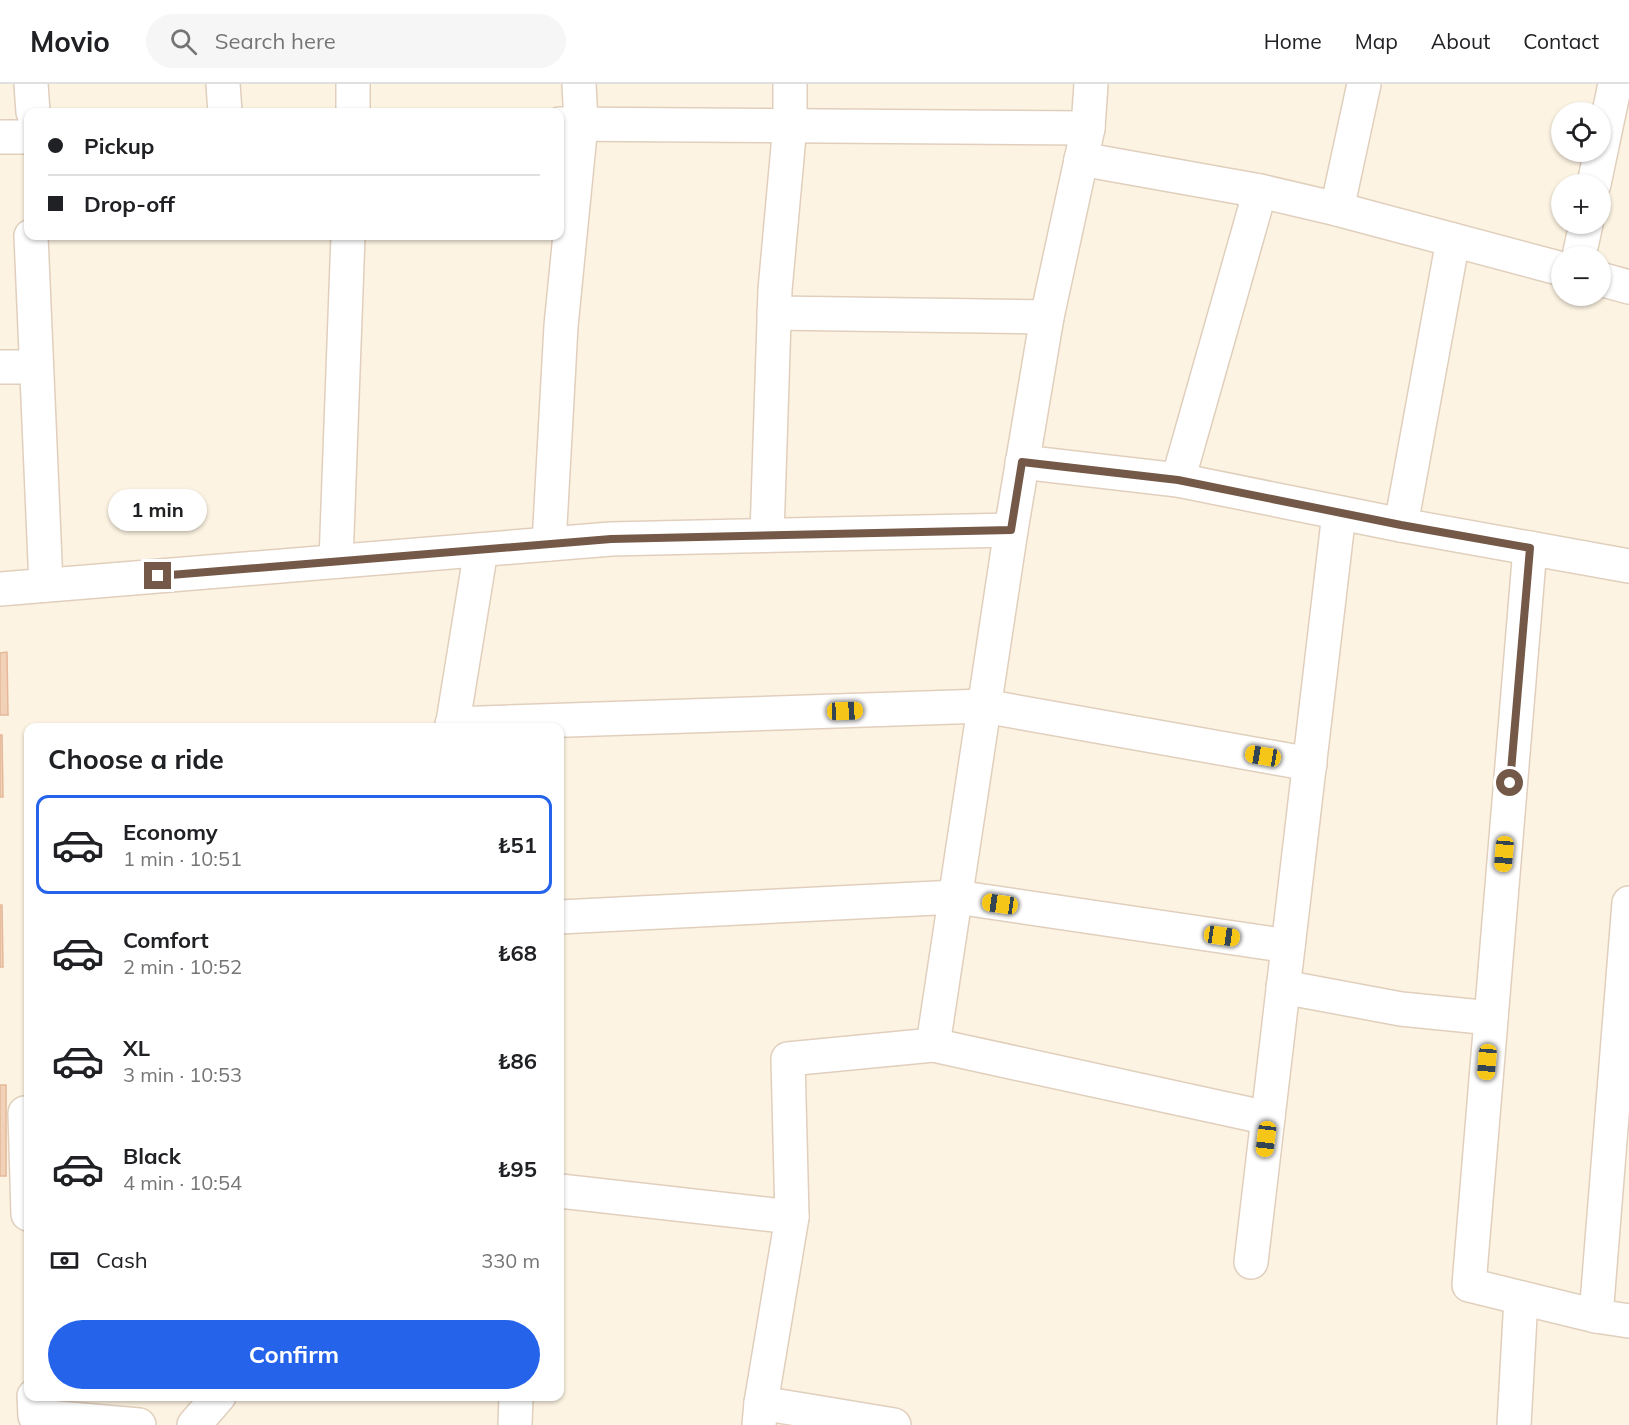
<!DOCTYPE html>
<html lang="en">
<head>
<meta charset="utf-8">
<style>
  :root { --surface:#fff; --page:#f6f6f6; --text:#202124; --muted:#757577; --line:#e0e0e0; --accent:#2563eb }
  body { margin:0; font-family:Mulish,sans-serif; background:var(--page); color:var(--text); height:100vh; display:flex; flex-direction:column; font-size:22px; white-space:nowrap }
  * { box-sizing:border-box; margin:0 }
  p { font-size:20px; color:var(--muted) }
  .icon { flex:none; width:33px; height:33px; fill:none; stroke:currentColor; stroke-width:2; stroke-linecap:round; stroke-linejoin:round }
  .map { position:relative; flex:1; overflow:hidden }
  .sheet { position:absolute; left:24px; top:639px; width:540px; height:678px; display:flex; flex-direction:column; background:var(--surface); border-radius:12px; box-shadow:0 2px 4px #0004 }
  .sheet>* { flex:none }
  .guide { position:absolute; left:24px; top:24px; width:540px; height:132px; border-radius:12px; box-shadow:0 2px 4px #0004; display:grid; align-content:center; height:132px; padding:0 24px; background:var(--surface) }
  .buttons { position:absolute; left:1551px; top:18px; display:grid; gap:12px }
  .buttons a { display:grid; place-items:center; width:60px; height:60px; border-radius:50%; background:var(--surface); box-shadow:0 2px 4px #0004; font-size:30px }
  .end { position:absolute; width:27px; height:27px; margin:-14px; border:8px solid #745948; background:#fff; box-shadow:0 0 0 3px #fff }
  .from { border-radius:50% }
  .bubble { position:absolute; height:42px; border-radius:21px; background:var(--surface); box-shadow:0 2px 4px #0004; font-size:20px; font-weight:700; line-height:42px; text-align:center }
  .car { position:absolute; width:18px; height:36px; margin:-18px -9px; border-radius:8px; box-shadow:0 0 4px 2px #0007; background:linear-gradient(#f5c518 24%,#345 0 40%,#f5c518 0 76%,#345 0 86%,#f5c518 0) }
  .guide b { display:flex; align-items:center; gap:21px; height:57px; font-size:22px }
  .guide b+b { border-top:2px solid var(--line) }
  .guide i { width:15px; height:15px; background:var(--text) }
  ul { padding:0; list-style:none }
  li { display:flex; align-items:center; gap:18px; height:99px; margin:0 12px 9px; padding:0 12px; border:3px solid transparent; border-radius:12px }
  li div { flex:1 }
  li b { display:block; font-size:22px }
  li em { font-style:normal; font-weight:700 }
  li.current { border-color:var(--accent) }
  li>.icon { width:54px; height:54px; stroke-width:1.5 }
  h2 { padding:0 24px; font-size:27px; line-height:72px }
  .pay { display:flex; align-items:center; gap:15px; height:66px; padding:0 24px; font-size:22px }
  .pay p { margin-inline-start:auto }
  .primary-button { display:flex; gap:12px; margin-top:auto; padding:12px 24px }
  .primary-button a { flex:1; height:69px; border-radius:36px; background:var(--accent); color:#fff; font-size:24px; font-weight:700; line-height:69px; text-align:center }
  header { display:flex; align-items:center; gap:36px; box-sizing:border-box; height:84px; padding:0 30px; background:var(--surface); border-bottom:2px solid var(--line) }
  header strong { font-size:28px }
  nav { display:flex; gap:33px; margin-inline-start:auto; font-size:21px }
  .search { width:420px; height:54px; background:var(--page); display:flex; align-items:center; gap:15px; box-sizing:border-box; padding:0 21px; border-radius:33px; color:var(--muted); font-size:22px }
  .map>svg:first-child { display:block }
  .building { fill:#f2d1b9; stroke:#e5b899; stroke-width:1.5 }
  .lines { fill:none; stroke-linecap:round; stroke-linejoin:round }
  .minor-casing { stroke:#e1cfbd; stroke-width:36 }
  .minor { stroke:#fff; stroke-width:33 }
  .route { stroke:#745948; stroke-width:8 }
</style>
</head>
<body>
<header>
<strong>Movio</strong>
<div class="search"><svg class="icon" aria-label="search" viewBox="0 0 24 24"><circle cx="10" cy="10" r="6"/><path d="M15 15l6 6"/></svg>Search here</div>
<nav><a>Home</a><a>Map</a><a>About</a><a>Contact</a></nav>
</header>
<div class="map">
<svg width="1629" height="1341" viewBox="0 0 1629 1341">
  <rect width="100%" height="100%" fill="#fcf3e2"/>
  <g class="building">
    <path d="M 7,568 L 8,631 L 0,631 L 0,569 Z"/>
    <path d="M 0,651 L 2,651 L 3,713 L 0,713 Z"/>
    <path d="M 0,821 L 2,821 L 3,883 L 0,883 Z"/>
    <rect x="0" y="1001" width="6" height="91"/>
  </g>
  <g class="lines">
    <defs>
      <g id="minor">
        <path d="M 31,0 L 33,28"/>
        <path d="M 223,0 L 225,28"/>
        <path d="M 353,28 L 353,0"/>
        <path d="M 560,40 L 1088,44"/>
        <path d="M 0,53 L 28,53"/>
        <path d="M 1081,75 L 1260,107 L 1337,125 L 1562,185"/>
        <path d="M 1594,100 L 1615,0"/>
        <path d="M 1337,125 L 1364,0"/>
        <path d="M 31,152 L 46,501"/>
        <path d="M 1579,172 L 1586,140"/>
        <path d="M 1600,195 L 1629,203"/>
        <path d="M 774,229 L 1047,233"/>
        <path d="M 0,283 L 36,283"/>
        <path d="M 1022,378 L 1178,396 L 1401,441 L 1629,482"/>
        <path d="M 1178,396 L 1260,107"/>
        <path d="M 1401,441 L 1453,156"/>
        <path d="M 767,451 L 775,206 L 790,41 L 790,0"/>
        <path d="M 549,460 L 561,242 L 581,40 L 579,0"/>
        <path d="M 1530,464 L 1469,1201 L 1596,1232 L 1629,1237"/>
        <path d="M 336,477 L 348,152"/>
        <path d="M 0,505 L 611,455 L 1011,446"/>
        <path d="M 452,640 L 984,622 L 1310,680"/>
        <path d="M 452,644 L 481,466"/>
        <path d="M 560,833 L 956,813 L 1288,862"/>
        <path d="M 1283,903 L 1401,925 L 1491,934"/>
        <path d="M 933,961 L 1011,446 L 1047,233 L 1088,44 L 1091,0"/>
        <path d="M 28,1029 L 25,1029 L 28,1130"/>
        <path d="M 560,1107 L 792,1133"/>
        <path d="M 1251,1178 L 1339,429"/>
        <path d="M 1596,1232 L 1629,819"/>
        <path d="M 34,1312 L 35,1332 L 139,1341"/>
        <path d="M 761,1319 L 894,1341"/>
        <path d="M 194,1341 L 219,1312"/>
        <path d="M 515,1341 L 516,1312"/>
        <path d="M 759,1341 L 761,1319 L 792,1133 L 788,975 L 933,961 L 1268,1034"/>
        <path d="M 1514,1341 L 1521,1214"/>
      </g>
    </defs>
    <use href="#minor" class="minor-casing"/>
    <use href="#minor" class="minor"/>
  </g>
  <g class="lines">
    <path class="route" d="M 158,492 L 611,455 L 1011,446 L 1022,378 L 1178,396 L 1401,441 L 1530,464 L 1510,699"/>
  </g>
</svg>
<div class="buttons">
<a><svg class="icon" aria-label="locate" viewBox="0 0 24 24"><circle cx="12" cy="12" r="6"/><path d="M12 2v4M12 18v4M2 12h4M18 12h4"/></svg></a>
<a>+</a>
<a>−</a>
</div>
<i class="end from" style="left:1510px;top:699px"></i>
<i class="end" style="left:158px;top:492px"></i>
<div class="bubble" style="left:108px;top:405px;width:99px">1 min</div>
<i class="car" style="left:845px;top:627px;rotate:88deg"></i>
<i class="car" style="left:1263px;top:672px;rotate:280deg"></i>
<i class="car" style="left:1504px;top:770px;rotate:185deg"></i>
<i class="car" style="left:1000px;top:820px;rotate:278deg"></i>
<i class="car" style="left:1222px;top:852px;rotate:98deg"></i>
<i class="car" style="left:1487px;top:978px;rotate:185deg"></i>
<i class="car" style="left:1266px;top:1055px;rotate:187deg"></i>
<div class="guide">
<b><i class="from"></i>Pickup</b>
<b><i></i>Drop-off</b>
</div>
<section class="sheet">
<h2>Choose a ride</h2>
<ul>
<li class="current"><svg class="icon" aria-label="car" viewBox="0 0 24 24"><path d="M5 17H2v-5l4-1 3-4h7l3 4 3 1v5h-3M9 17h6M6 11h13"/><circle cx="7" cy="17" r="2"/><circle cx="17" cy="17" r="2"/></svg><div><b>Economy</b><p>1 min · 10:51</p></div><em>₺51</em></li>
<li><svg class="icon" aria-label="car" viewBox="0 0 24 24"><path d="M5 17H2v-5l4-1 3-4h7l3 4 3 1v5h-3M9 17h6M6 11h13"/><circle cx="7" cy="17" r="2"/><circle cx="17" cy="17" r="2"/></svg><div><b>Comfort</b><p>2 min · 10:52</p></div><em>₺68</em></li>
<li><svg class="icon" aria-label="car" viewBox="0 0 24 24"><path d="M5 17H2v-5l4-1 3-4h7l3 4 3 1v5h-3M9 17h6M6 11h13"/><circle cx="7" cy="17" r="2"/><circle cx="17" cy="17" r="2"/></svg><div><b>XL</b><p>3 min · 10:53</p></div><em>₺86</em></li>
<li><svg class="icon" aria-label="car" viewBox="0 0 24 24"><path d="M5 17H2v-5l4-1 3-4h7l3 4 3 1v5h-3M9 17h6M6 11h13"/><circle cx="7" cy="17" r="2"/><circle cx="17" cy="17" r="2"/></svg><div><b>Black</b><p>4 min · 10:54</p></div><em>₺95</em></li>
</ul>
<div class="pay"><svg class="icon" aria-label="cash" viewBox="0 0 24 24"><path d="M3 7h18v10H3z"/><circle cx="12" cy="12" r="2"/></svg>Cash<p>330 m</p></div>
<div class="primary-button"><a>Confirm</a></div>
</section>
</div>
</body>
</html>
